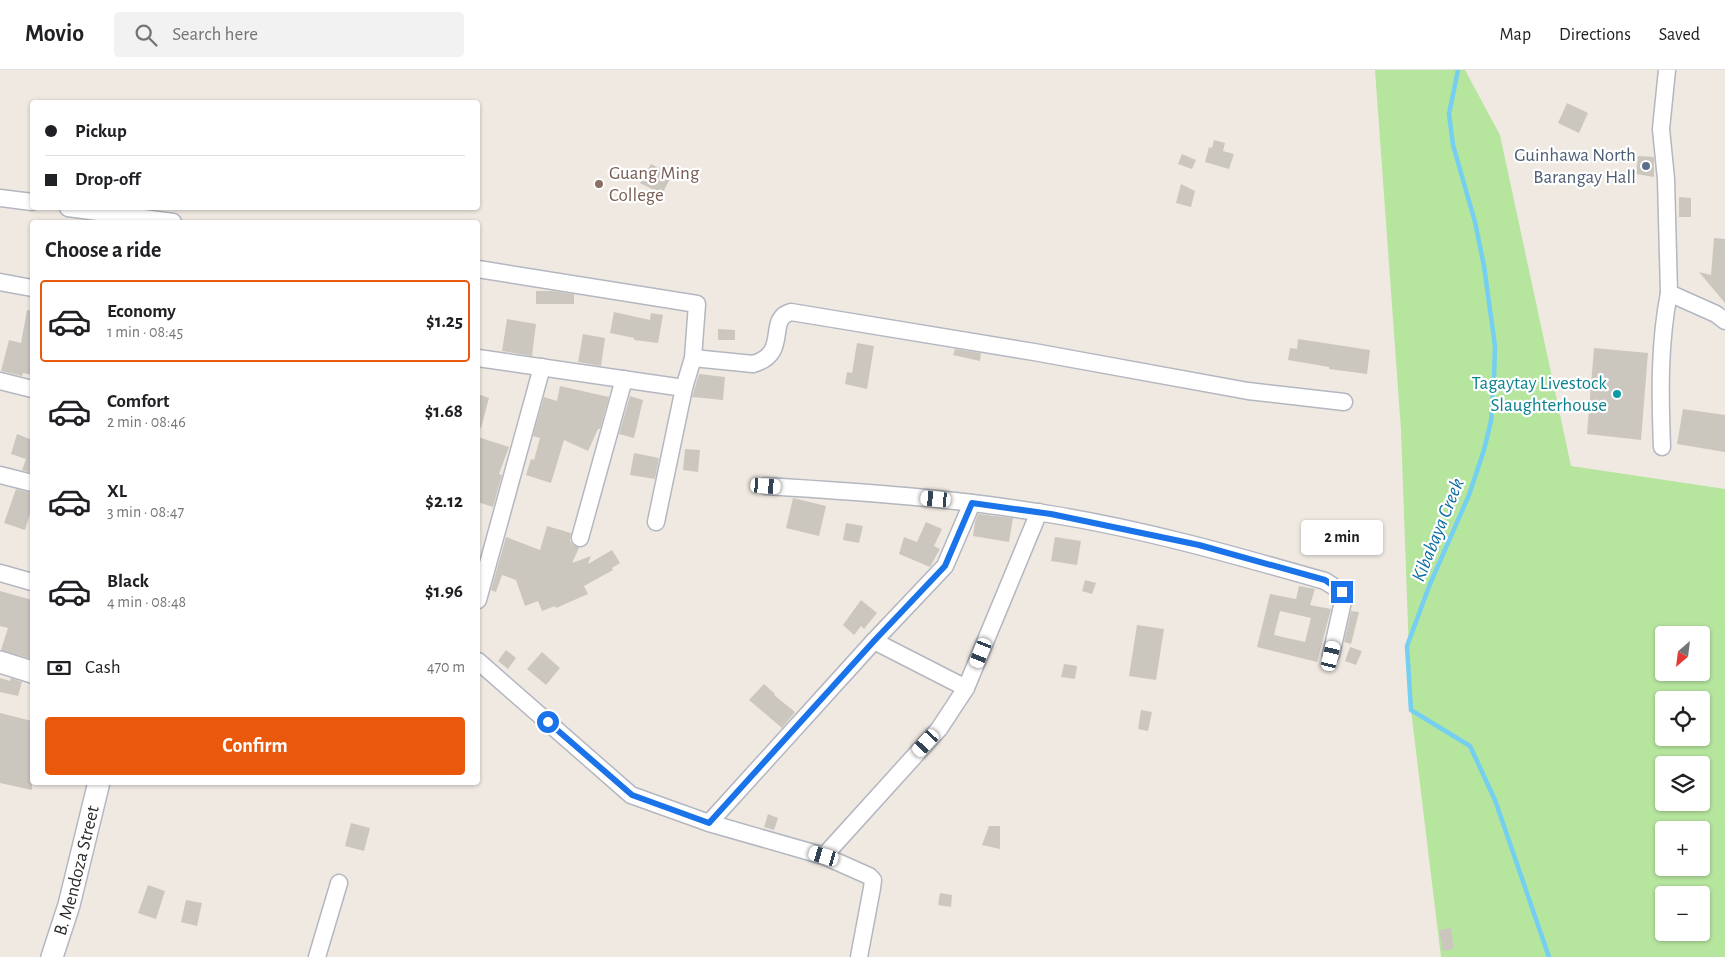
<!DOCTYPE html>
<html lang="en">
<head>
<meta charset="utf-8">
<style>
  :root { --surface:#fff; --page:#f2f2f2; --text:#202124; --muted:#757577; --line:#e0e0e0; --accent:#ea580c }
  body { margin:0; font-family:"Alegreya Sans",sans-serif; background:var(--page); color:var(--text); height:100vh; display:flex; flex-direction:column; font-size:19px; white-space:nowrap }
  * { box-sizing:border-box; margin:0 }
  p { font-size:16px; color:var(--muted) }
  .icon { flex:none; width:28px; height:28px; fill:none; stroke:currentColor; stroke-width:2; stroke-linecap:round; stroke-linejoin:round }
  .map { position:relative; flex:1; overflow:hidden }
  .side { position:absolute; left:30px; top:150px; width:450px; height:565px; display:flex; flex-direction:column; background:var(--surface); border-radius:5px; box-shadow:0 1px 4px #0004 }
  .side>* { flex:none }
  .guide { position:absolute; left:30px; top:30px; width:450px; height:110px; border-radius:5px; box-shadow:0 1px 4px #0004; display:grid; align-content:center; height:110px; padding:0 15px; background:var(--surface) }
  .needle { width:32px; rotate:208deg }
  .fabs { position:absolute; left:1655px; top:556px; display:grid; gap:10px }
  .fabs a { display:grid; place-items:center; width:55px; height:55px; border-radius:5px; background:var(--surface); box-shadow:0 1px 4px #0004; font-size:25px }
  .end { position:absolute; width:22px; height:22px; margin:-11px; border:6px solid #1a73e8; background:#fff; box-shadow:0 0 0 2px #fff }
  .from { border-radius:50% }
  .bubble { position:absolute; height:35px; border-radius:5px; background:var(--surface); box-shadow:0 1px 4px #0004; font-size:16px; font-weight:600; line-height:35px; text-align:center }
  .car { position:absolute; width:15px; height:30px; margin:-15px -8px; border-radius:6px; box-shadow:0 0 4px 1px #0007; background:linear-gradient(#fff 24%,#345 0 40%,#fff 0 76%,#345 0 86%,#fff 0) }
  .guide b { display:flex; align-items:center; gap:18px; height:48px; font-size:19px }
  .guide b+b { border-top:1px solid var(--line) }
  .guide i { width:12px; height:12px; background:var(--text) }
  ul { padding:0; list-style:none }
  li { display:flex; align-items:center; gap:15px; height:82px; margin:0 10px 8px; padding:0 5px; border:2px solid transparent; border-radius:5px }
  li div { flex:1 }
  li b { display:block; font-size:19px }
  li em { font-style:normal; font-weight:600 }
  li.active { border-color:var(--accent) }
  li>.icon { width:45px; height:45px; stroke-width:1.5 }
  h2 { padding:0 15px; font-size:22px; line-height:60px }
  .pay { display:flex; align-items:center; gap:12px; height:55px; padding:0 15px; font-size:19px }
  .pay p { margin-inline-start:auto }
  .cta { display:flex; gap:10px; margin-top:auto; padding:10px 15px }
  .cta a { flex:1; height:58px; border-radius:5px; background:var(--accent); color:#fff; font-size:20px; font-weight:600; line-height:58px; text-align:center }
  header { display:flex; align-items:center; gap:30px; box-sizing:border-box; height:70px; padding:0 25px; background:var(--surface); border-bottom:1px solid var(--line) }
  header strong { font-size:24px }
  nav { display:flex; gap:28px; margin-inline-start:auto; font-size:18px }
  .search { width:350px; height:45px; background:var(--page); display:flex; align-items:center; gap:12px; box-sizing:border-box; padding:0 18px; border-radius:5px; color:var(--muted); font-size:19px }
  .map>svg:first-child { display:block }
  .green { fill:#b6e59e; fill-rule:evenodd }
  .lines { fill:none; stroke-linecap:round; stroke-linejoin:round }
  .stream { stroke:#75cff0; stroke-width:4.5 }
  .building { fill:#cbc7bf; fill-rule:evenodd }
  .minor-casing { stroke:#b4b7c1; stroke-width:19 }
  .tertiary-casing { stroke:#b4b7c1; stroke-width:24 }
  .minor { stroke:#fff; stroke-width:16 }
  .tertiary { stroke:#fff; stroke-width:21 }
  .route { stroke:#1a73e8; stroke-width:6 }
  .service-dot { fill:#5c6f8a; stroke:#fff; stroke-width:2 }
  .education-dot { fill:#8d6e63; stroke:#fff; stroke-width:2 }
  .culture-dot { fill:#0f9aa8; stroke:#fff; stroke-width:2 }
  .labels { text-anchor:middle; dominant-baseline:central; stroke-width:4.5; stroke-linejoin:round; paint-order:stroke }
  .service-label { font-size:19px; fill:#4e5e75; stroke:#fff; text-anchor:end }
  .education-label { font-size:19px; fill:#785e54; stroke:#fff; text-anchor:start }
  .culture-label { font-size:19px; fill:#0d838f; stroke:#fff; text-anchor:end }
  .street-label { font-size:19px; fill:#2e2e2e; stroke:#fff }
  .water-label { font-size:20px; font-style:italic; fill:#0d6fa3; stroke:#fff }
</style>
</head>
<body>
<header>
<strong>Movio</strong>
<div class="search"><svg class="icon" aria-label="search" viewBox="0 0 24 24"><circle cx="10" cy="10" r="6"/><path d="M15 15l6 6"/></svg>Search here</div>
<nav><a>Map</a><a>Directions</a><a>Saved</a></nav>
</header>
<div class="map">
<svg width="1725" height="887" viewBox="0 0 1725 887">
  <rect width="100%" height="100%" fill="#efe9e1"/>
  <path class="green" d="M 1375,0 L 1465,0 L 1500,65 L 1571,396 L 1725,419 L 1725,887 L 1441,887 L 1411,640 L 1401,360 ZM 1664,565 L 1701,565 L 1701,602 L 1664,602 ZM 1664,630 L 1701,630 L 1701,668 L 1664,668 ZM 1664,695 L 1701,695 L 1701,732 L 1664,732 ZM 1664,760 L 1701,760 L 1701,798 L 1664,798 ZM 1664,825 L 1701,825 L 1701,862 L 1664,862 Z"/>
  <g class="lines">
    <path class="stream" d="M 1458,0 L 1449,44 L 1453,75 L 1475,152 L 1484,196 L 1495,276 L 1494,309 L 1491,351 L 1484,380 L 1469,425 L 1430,514 L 1407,576 L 1411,640 L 1470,676 L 1495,730 L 1549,887"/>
  </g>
  <g class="building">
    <path d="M 1567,33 L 1588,43 L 1579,63 L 1558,53 Z"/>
    <path d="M 1214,70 L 1225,73 L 1223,81 L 1234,84 L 1229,99 L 1205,92 L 1209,77 L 1212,78 Z"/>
    <path d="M 1182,84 L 1196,90 L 1192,99 L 1178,94 Z"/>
    <path d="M 1638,86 L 1654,87 L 1654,107 L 1636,104 Z"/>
    <path d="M 651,94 L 672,105 L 662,124 L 640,113 Z"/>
    <path d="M 1181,114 L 1195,121 L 1191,137 L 1176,133 Z"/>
    <path d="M 1679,127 L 1691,128 L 1691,147 L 1679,147 Z"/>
    <path d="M 1714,168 L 1725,169 L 1725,233 L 1699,202 L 1711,205 Z"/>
    <path d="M 536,221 L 552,221 L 574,224 L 574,234 L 536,234 Z"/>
    <path d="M 27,240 L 32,241 L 32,305 L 23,303 L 22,306 L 1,301 L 9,270 L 21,273 Z"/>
    <path d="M 614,242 L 650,250 L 651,243 L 663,245 L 658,273 L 634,270 L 634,268 L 610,263 Z"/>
    <path d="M 507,249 L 536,254 L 532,286 L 502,281 Z"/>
    <path d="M 718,259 L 735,260 L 735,270 L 718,270 Z"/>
    <path d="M 583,264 L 605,268 L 601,296 L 578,292 Z"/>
    <path d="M 1298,269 L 1370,280 L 1367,304 L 1329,299 L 1329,297 L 1288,290 L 1290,278 L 1297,279 Z"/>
    <path d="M 857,273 L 874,276 L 867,319 L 845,314 L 847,302 L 852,303 Z"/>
    <path d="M 1594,278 L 1648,283 L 1641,370 L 1587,364 Z"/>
    <path d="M 955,279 L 981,283 L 980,291 L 953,285 Z"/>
    <path d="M 699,304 L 725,307 L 723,330 L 692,327 Z"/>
    <path d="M 560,316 L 609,327 L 600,359 L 598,359 L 588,381 L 564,370 L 551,413 L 526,405 L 531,389 L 534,390 L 540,368 L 533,366 L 544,327 L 557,331 Z"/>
    <path d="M 478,324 L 489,328 L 481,358 L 478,357 Z"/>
    <path d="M 630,326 L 643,330 L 634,368 L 619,364 Z"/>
    <path d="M 1683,339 L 1725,345 L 1725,382 L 1677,374 Z"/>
    <path d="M 17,364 L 32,370 L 32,403 L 22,400 L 26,389 L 11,384 Z"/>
    <path d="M 478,367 L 509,377 L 499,404 L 502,405 L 493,437 L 478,432 Z"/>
    <path d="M 685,379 L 700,380 L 698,402 L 683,400 Z"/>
    <path d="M 634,383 L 659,388 L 655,409 L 630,405 Z"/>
    <path d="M 16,419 L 32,423 L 32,437 L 25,460 L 4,453 Z"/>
    <path d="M 793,428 L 826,436 L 819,466 L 786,458 Z"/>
    <path d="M 978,444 L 1013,448 L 1009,472 L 973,466 L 975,452 Z"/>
    <path d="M 926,452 L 942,459 L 934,476 L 940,479 L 930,497 L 899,484 L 904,467 L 917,472 Z"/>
    <path d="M 846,453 L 863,456 L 859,473 L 843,470 Z"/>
    <path d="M 547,456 L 571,463 L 570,471 L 573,475 L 579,478 L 572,493 L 591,486 L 588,494 L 612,480 L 620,493 L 612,498 L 613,500 L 584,516 L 588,524 L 556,538 L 555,536 L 542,541 L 538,531 L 525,536 L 516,510 L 502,505 L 496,522 L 491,520 L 506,467 L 540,480 Z"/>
    <path d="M 1055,467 L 1081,471 L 1077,495 L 1051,491 Z"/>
    <path d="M 1085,510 L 1096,513 L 1092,524 L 1082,521 Z"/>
    <path d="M 1299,516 L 1315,519 L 1310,535 L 1331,539 L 1317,592 L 1257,577 L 1270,524 L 1296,529 ZM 1280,541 L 1311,548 L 1305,572 L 1274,565 Z"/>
    <path d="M 0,521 L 32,530 L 32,589 L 1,580 L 8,558 L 0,556 Z"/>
    <path d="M 861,530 L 877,543 L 864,559 L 861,556 L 854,565 L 843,555 Z"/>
    <path d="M 1351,541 L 1359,542 L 1351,574 L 1344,572 Z"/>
    <path d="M 1137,555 L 1164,559 L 1156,610 L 1129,606 Z"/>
    <path d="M 1350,577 L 1362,581 L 1356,595 L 1345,591 Z"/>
    <path d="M 506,580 L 516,588 L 508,599 L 498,591 Z"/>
    <path d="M 542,582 L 560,598 L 546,615 L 527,599 Z"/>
    <path d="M 1064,594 L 1077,596 L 1075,609 L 1061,607 Z"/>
    <path d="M 0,608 L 10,611 L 11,608 L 22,612 L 18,626 L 0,622 Z"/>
    <path d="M 764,614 L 775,624 L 774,625 L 795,642 L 782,658 L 749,630 Z"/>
    <path d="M 1141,640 L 1152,642 L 1148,661 L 1138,659 Z"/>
    <path d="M 0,643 L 32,651 L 32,720 L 0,713 Z"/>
    <path d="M 768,744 L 778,748 L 774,760 L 764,757 Z"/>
    <path d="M 351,753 L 370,758 L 364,781 L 345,776 Z"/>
    <path d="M 989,756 L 1000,756 L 1000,779 L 982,775 Z"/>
    <path d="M 148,815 L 165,821 L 156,849 L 138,843 Z"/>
    <path d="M 940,823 L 952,825 L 951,837 L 938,835 Z"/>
    <path d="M 186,830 L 202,833 L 197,856 L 181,852 Z"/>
    <path d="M 1451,858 L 1454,879 L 1443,881 L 1439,860 Z"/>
  </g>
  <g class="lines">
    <defs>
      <g id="minor">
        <path d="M 1667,0 L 1661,59 L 1666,109 L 1669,223 L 1716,244 L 1725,251"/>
        <path d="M 0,128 L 32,132"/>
        <path d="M 68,138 L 173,152"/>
        <path d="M 478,199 L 697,234 L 693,288 L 684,318 L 656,452"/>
        <path d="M 0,212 L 32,218"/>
        <path d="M 478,288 L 684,318"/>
        <path d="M 693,288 L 753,294 C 791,283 765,249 791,242 L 1034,282 L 1248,321 L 1344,332"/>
        <path d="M 0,311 L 32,319"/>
        <path d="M 1662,377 C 1660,325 1659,274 1669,223"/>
        <path d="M 0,405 L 32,413"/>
        <path d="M 766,416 C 861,422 955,428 1049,444 C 1143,459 1234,485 1325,511 L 1342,522 L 1344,527 L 1331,585"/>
        <path d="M 580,468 L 624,309"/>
        <path d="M 0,503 L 32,512"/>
        <path d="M 478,530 L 542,297"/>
        <path d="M 874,571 L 966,618"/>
        <path d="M 478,591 L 631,725 L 709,753 L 824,786 L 869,806 L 873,810 L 872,818 L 859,887"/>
        <path d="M 709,753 L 874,571 L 945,496 L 972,433"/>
        <path d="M 824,786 L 939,659 L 966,618 L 1039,442"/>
        <path d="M 317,887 L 339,813"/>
      </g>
      <g id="tertiary">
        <path d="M 0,592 L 32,602"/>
        <path id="s1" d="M 52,887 L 69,835 L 99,712"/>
      </g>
    </defs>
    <use href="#minor" class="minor-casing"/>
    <use href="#tertiary" class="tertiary-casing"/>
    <use href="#minor" class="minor"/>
    <use href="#tertiary" class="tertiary"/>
  </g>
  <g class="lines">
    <path class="route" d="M 548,652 L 632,725 L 709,753 L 874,571 L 945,496 L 972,433 L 1051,444 L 1199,475 L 1325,510 L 1342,522"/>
  </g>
  <circle class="service-dot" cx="1646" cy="96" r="5"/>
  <circle class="education-dot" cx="599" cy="114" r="5"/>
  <circle class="culture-dot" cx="1617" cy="324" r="5"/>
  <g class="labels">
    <g class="service-label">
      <text x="1636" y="85">Guinhawa North<tspan x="1636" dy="22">Barangay Hall</tspan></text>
    </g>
    <g class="education-label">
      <text x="609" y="103">Guang Ming<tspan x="609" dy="22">College</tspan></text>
    </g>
    <g class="culture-label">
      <text x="1607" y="313">Tagaytay Livestock<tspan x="1607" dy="22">Slaughterhouse</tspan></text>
    </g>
    <g class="street-label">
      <text stroke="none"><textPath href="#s1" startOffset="90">B. Mendoza Street</textPath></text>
    </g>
    <g class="water-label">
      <text transform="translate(1438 460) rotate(-68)">Kibabaya Creek</text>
    </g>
  </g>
</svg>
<div class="fabs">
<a><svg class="needle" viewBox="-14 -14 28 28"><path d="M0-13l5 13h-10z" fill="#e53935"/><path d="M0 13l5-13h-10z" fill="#757577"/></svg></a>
<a><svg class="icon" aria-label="locate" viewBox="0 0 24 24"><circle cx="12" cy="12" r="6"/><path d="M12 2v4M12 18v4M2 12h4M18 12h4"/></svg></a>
<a><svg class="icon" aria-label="layers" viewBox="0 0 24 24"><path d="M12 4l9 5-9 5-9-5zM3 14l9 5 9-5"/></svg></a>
<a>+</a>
<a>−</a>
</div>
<i class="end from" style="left:548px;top:652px"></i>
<i class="end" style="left:1342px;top:522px"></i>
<div class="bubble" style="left:1301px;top:450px;width:82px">2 min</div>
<i class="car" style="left:766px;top:416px;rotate:94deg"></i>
<i class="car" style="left:936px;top:429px;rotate:275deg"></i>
<i class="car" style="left:981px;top:583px;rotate:202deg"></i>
<i class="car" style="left:1331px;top:586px;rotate:13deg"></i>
<i class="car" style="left:926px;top:673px;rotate:222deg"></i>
<i class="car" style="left:824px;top:786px;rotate:286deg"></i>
<div class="guide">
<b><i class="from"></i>Pickup</b>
<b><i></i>Drop-off</b>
</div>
<section class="side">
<h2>Choose a ride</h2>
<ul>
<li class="active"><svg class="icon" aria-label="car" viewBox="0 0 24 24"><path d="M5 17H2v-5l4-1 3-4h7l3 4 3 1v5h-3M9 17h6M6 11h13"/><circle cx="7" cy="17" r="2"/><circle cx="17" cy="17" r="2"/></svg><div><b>Economy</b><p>1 min · 08:45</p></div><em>$1.25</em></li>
<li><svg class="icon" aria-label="car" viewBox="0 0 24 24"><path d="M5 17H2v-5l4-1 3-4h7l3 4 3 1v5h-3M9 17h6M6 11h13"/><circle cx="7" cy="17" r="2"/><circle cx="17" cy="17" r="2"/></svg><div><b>Comfort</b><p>2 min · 08:46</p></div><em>$1.68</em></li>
<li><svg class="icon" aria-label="car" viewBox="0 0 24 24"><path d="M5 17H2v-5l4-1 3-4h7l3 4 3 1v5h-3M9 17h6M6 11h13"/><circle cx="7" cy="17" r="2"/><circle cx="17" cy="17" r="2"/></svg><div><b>XL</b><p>3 min · 08:47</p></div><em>$2.12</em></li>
<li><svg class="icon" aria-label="car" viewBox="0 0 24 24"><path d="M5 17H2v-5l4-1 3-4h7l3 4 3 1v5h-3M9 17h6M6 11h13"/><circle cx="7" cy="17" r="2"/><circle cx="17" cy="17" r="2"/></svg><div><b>Black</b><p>4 min · 08:48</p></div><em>$1.96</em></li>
</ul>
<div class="pay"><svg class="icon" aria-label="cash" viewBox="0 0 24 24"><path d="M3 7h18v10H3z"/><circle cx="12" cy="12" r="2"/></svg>Cash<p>470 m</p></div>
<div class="cta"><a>Confirm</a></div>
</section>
</div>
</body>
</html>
